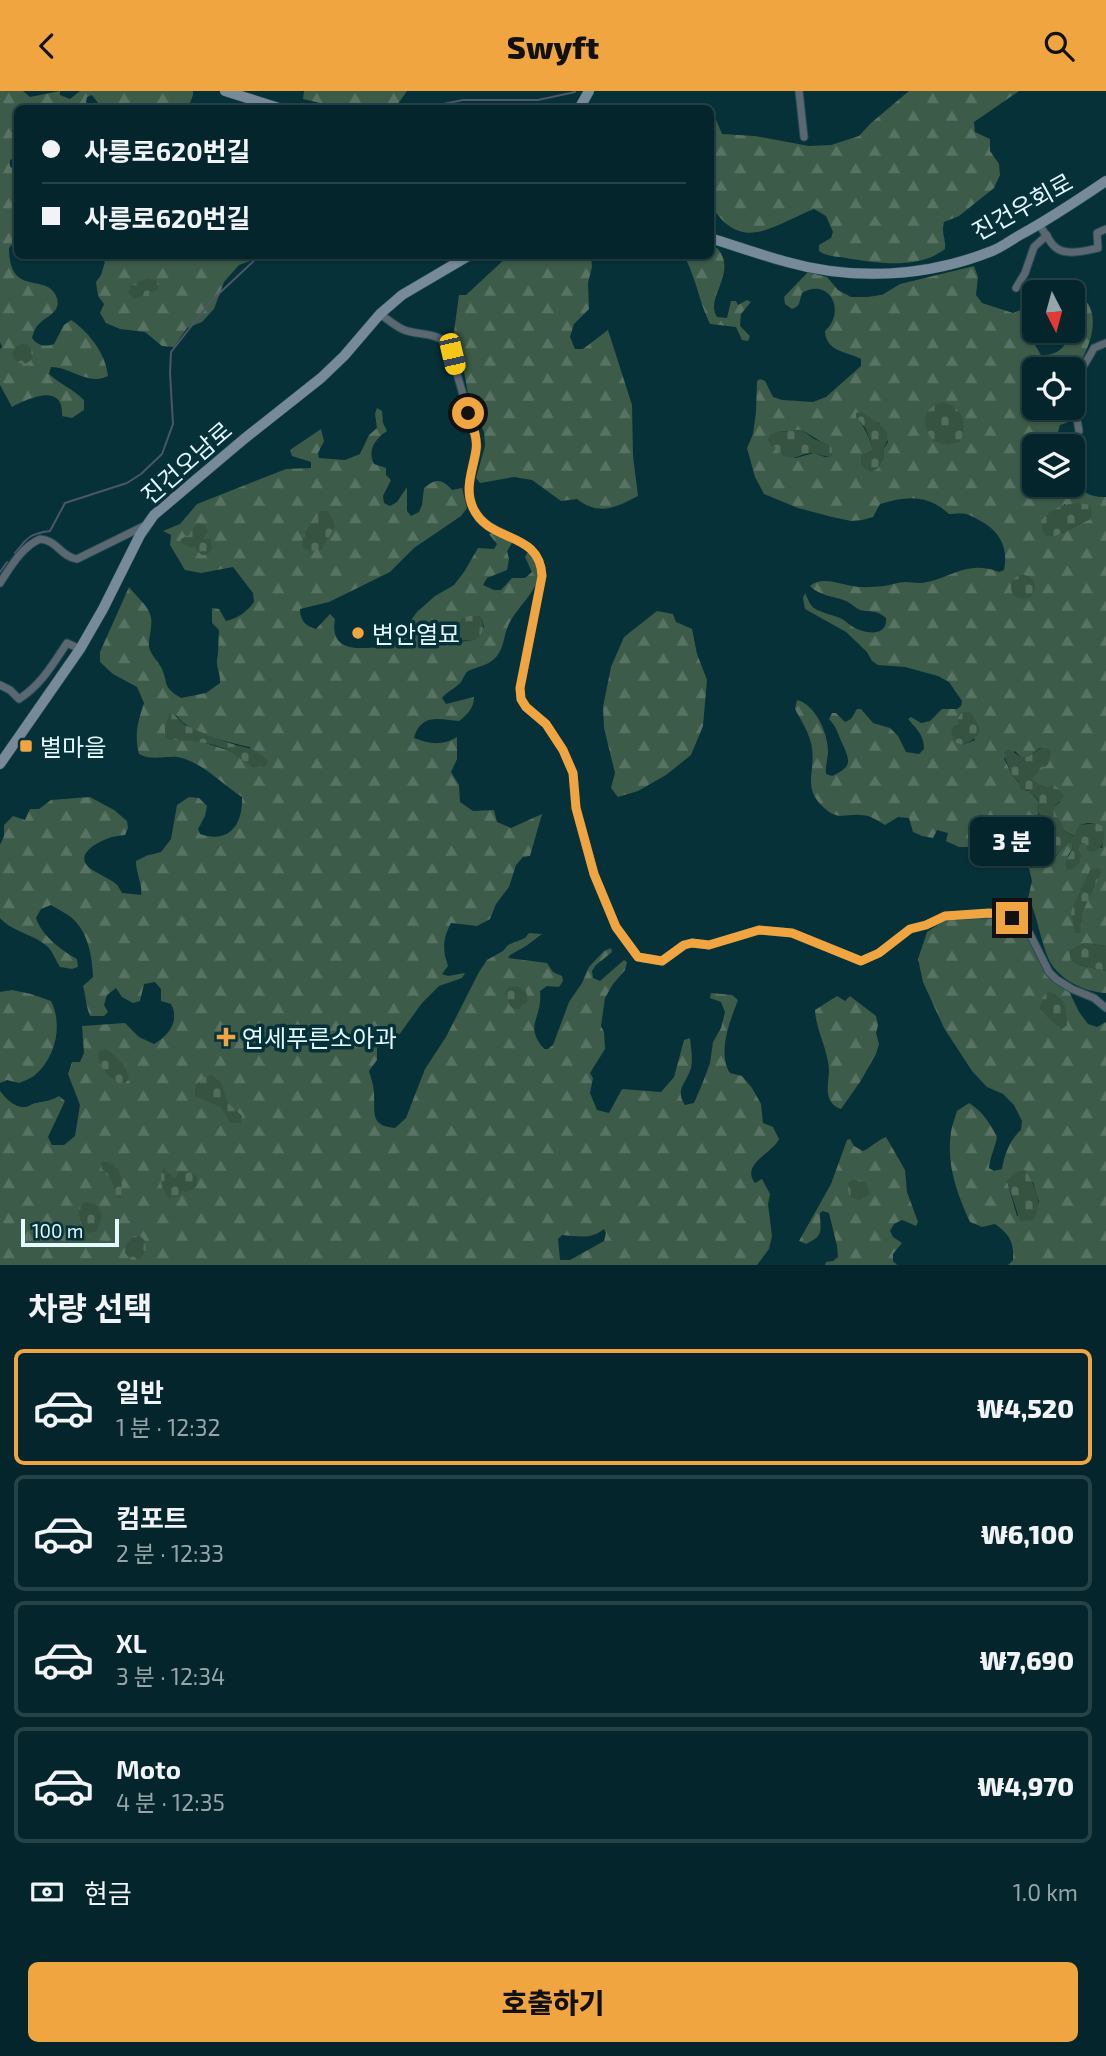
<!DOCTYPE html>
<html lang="ko">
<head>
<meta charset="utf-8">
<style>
  :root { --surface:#04252b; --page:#0d2d33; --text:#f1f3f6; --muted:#97a5a9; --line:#254247; --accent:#f1a540 }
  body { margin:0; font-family:"Exo 2","Noto Sans KR",sans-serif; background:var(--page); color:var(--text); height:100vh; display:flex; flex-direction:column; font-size:26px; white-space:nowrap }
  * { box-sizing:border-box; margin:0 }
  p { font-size:23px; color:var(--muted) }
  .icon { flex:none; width:38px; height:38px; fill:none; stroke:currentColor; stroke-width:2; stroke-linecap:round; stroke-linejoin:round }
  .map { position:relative; height:1174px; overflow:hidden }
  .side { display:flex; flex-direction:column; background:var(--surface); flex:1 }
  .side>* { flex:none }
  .guide { position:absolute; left:14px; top:14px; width:700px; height:154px; border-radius:10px; box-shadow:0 2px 5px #0004,0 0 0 2px var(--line); display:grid; align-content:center; height:154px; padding:0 28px; background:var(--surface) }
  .needle { width:46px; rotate:174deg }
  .buttons { position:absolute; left:1022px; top:189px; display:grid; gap:14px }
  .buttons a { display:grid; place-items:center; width:63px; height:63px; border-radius:10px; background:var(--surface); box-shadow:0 2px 5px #0004,0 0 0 2px var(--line); font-size:35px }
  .scale { position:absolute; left:21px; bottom:18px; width:98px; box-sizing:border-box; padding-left:7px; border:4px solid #e4f9fe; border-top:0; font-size:19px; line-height:24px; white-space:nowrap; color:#e4f9fe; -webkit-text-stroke:5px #063139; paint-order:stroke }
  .end { position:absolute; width:32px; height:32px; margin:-16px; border:9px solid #f1a540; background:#111; box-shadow:0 0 0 4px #111 }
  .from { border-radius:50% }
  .bubble { position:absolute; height:49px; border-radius:10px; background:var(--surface); box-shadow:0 2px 5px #0004,0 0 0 2px var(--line); font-size:23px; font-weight:800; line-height:49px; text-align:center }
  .car { position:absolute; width:21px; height:42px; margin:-21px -10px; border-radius:9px; box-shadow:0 0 5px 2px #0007; background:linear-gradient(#f5c518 24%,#345 0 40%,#f5c518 0 76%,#345 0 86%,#f5c518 0) }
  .guide b { display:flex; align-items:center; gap:24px; height:66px; font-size:26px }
  .guide b+b { border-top:2px solid var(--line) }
  .guide i { width:18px; height:18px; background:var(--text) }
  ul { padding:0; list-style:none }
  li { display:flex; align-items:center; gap:21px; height:116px; margin:0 14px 10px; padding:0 14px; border:4px solid var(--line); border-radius:10px }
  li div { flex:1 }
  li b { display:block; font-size:26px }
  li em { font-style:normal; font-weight:800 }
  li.active { border-color:var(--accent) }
  li>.icon { width:63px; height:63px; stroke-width:1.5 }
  h2 { padding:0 28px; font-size:32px; line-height:84px }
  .pay { display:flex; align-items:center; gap:18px; height:77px; padding:0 28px; font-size:26px }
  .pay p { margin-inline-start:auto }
  .action { display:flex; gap:14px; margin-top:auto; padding:14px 28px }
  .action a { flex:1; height:80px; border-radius:10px; background:var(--accent); color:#111; font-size:28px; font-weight:800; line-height:80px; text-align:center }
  header { display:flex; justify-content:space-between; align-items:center; height:91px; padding:0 28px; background:var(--accent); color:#111; font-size:32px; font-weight:800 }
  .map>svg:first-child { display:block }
  .forest { fill:url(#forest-firs); fill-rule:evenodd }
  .cemetery { fill:url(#cemetery-stones) }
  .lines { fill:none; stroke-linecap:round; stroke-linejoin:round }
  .stream { stroke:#4c5668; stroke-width:2 }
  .street-casing { stroke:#254d55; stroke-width:9 }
  .secondary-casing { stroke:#254d55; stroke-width:11 }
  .street { stroke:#5b6872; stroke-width:7 }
  .secondary { stroke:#768a99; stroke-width:10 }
  .route { stroke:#f1a540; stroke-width:9 }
  .poi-dot { fill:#f1a540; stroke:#063139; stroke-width:2.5 }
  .labels { text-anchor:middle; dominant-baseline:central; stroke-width:7; stroke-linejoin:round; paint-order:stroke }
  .street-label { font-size:24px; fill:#e4f9fe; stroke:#063139 }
  .poi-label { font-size:24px; fill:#e4f9fe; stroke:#063139; text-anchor:start }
</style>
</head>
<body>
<header><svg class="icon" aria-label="back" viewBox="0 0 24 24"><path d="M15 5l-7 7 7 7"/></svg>Swyft<svg class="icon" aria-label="search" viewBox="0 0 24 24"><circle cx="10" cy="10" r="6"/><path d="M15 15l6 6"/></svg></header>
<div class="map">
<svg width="1106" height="1174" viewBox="0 0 1106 1174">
  <defs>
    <pattern id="forest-firs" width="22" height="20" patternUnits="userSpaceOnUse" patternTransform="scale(1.75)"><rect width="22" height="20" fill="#3c5b48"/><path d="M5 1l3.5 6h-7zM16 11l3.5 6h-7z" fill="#587363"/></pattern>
    <pattern id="cemetery-stones" width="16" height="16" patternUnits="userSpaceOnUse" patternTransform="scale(1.75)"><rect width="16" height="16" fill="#355340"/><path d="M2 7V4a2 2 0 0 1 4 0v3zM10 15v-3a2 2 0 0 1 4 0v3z" fill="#526c5d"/></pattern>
  </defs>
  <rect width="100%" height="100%" fill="#063139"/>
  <g class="forest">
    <path d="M 0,0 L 23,0 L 30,6 L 60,0 L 60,4 L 70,8 L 80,0 L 193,0 L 193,4 L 190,12 L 170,17 L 94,17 L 98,12 L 92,4 L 87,6 L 86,11 L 90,17 L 50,17 L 52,16 L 31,15 L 30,17 L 18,18 L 17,66 L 10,69 L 10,75 L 14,79 L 17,77 L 17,148 L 9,157 C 9,208 48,180 57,207 C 61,221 47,225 40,232 C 35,236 34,241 32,247 C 38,255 45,256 54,253 L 64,234 L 71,229 C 89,241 106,263 108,285 C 88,295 71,276 51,276 L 49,283 C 60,293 73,298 84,309 L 84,319 L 72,327 L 62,325 C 64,291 29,307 12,316 L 0,294 L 0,258 L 2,256 L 0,251 Z"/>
    <path d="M 304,0 L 407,0 L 395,17 L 341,17 L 303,8 Z"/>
    <path d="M 909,0 L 1019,0 L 974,31 L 975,41 L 990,48 L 990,60 L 999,73 L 1000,84 L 994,97 L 959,125 L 944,131 C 941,143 946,147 945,158 C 918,179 876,172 846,167 C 836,165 827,166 819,160 L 819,154 L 831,147 L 833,141 L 826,125 L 814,118 C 771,135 743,163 711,115 L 711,22 L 714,24 L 722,43 L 755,45 L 809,55 L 831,54 L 859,45 L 871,32 Z"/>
    <path d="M 711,156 L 717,157 C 739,182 704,206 717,226 L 727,227 L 731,210 L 736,210 L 738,214 L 747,209 L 751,211 L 741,223 L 740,235 L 750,245 L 748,250 L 742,249 L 736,236 L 710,233 C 699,211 696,186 684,165 L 710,164 Z"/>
    <path d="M 98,165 L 263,165 L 239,174 L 224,191 L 214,218 L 202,231 L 187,237 L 174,256 L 162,255 L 145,241 L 120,238 L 106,232 L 100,222 L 104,213 L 98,205 L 96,191 L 101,184 L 105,171 Z"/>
    <path d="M 508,165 L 556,165 L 556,167 L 564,169 L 568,165 L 591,165 L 592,176 L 588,192 L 589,218 L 574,233 L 570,246 L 575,258 L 583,258 L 608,239 L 632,314 L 633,365 L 638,405 C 615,417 599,425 577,408 L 561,410 L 532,389 L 514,386 L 480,392 L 476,387 L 485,355 L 484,341 L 469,308 L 460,259 L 454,241 L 459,204 L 466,204 Z"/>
    <path d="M 974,175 L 978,186 L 976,204 L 982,212 L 1013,222 L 1023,218 L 1026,207 L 1034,204 L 1034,240 L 1041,240 L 1035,254 L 1041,264 C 1071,266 1072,234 1080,214 L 1088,212 C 1101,235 1085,265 1073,284 L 1073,278 L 1034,278 L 1034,317 L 1070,317 L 1073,325 L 1071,330 L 1060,334 L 1057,344 L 1062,355 L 1034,355 L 1034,394 L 1073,394 L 1073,391 C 1083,401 1091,407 1106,406 L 1106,855 C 1092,853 1081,850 1070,860 L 1071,869 L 1080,874 L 1106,880 L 1106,902 C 1083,901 1055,887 1047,864 C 1041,849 1038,831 1032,815 L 1027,812 L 1032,790 L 1028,773 L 1037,765 L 1036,761 L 1031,758 L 1026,760 L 1023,764 L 1013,761 L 995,761 L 973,756 L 959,756 L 946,750 L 948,742 L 937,739 L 933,747 L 922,745 L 913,741 L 909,727 L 898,726 L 885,734 C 877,729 870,724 860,724 C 849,723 839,728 829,721 C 798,697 818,682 811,652 C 808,640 801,629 795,618 L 797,609 C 815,613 828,642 828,660 C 828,668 825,675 826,683 L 832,685 C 851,676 851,672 843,654 C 838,644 837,636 829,628 L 832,622 L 836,622 L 845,631 L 851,628 L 857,618 L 861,618 L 873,632 L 890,637 L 898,645 L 906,661 L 919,663 L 924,658 C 924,643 916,638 908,628 L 911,626 L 921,632 L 930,630 L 942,618 L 957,618 L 961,615 L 962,610 L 949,591 L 938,585 L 905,576 L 878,574 L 872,570 L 867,561 L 846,541 L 805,518 L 803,507 L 805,502 C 808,508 809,513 814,517 C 821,522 831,523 840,527 C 845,529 848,533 853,536 C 865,543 888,546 886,527 C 876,518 871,522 860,519 C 855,517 851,512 846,510 C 834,505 819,505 810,495 C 822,485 838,493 852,495 C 862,497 873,496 884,495 C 891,494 898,491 905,491 C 913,491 919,493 927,491 C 954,485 969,469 999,481 L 1004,479 C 1009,455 998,438 977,428 C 976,427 967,423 966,423 C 961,422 954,423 949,423 C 927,403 907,405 880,413 L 873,426 L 862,429 L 851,430 L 832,426 L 798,417 L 764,403 L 755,386 L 747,357 L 753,343 L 756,321 L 757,290 L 760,288 L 765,290 L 773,306 L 782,309 L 813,311 L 826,306 L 861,275 L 861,268 C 846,260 826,261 825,240 C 847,220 829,186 802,202 C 799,210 801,215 792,218 L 785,213 L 784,206 L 808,181 L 827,186 L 838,199 L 851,206 L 867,206 L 882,204 L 900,193 ZM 856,326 L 879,332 L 888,351 L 883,359 L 884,366 L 877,378 L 861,365 L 873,359 C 868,344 866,338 856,326 ZM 802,339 L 833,358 L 831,365 L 825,366 L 814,362 L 796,367 L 778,361 L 777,341 ZM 1064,413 L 1090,428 L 1056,445 ZM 962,621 L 975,649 L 962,654 L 953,636 L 960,634 L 957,626 ZM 1040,657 L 1049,659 C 1053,673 1041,678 1032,686 L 1032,689 L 1041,695 L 1047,697 L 1060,711 L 1054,716 C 1054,725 1061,731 1064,740 L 1075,745 L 1080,734 C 1099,727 1106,739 1102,757 L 1085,752 L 1079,753 L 1078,758 L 1067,766 L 1073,757 L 1072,752 L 1067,752 C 1063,759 1056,762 1054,770 L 1039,771 L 1042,761 L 1048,755 L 1047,751 L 1043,745 L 1033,746 L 1043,735 L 1044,731 L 1038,724 L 1039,711 L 1030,700 L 1026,700 L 1012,684 L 1004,667 L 1015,660 L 1022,667 L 1029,665 Z"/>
    <path d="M 377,317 L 382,320 L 383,332 L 387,340 C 375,348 367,359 374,373 L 386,377 L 386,384 L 391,389 L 383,405 L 384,412 L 390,415 L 397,411 L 407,396 L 407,420 L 411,425 L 419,421 L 422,414 L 424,397 C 436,387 442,388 452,399 L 462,397 L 467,417 L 461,425 L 414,457 L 390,481 L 329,511 L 300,518 C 300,529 305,535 316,538 L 330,523 L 335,528 C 328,566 369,557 393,554 L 417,521 L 435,505 L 454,494 L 464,481 L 478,457 L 494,458 L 497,453 L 489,443 L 497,441 L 509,446 L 512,452 L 507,460 L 509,468 L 507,479 L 487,487 L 483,494 L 494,499 L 501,499 L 512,487 L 525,487 L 532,481 L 525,466 L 528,461 C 558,487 518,511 508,535 C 503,547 504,560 493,569 C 486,575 476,576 468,580 C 464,583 463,590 459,593 C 453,599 449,599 442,607 L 446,613 L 474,606 C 474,617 467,624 459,630 C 439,628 421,622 414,647 C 429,653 443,655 457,646 L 457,668 L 451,681 L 459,694 L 460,711 L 473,720 L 494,719 L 497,731 L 511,737 L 542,723 L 530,765 L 523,766 L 516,774 L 509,796 L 496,813 L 490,828 L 477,835 L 451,832 C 443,847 442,858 448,875 L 442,883 L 448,885 L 465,882 L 462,887 L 439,895 L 422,912 L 396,948 L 377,957 L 377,969 L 369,980 C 371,987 374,995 374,1003 C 375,1022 370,1035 395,1037 L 406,1027 L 425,978 L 446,946 L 479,881 L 487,869 L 503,860 L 508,854 L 525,847 L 529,842 L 542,843 L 526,855 L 510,864 L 508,867 L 547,872 L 553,881 L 562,885 L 563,890 L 559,896 L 547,895 L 540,900 C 543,929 523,933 544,958 L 548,958 L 553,954 L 569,911 L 582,892 L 589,876 L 604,860 L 611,857 L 612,861 L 596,874 L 592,880 L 593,887 L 600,890 L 624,869 L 627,871 L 625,879 L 613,893 L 605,907 L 601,935 L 604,941 L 605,958 L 590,982 L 593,987 L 590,1002 L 597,1019 L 609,1022 L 622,998 L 661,1001 L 674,986 L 684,949 L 690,947 C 691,956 693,968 691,977 C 687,992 674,998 685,1014 L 694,1012 L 703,991 L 710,972 L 713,951 L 721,937 L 725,921 L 721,911 L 710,907 L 711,902 L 732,904 L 738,909 C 730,930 717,962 730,982 L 742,985 L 752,997 L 761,1013 L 763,1032 L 773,1036 L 779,1048 C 773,1062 740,1073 755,1092 L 762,1088 L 770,1103 L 768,1113 L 772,1145 L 769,1158 L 757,1174 L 0,1174 L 0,1000 C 5,1007 15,1017 25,1016 C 29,1016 32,1012 36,1012 C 46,1010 50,1010 59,1005 L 65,1010 L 48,1046 L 52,1054 L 64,1054 L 75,1045 L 80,1014 L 68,983 L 72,971 L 80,971 L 84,962 L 82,935 L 125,932 L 139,946 L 154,953 C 169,944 180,930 171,913 L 161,910 L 161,898 L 155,891 L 144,893 L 140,910 L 133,912 L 122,906 L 116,897 L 107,904 L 104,914 L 108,921 L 104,925 L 90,925 C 86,915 86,906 83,895 L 93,886 C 92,866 89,846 76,831 C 70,824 59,819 51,814 L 41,818 L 36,827 C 42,845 61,859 77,868 L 78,876 L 72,878 L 60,876 C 56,870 53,861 48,856 C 34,843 14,842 0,827 L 0,754 L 4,745 L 4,734 L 13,725 L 25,729 L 30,718 L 39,718 L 51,709 L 90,706 L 114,719 L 127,730 L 128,737 L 125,744 C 112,745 104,748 93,755 C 67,775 106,783 116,793 C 118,794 121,800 122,802 L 141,804 C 143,794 136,783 136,770 L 146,765 L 161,761 L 171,748 L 177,714 L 189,706 L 199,707 L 207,715 L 205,725 L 198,738 L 200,743 C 229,753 243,734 242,706 C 222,693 205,674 182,667 C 168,663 153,671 139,663 C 134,644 138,630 144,612 L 137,596 L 113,583 L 100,571 L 100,561 L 129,496 C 135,504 147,514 150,523 C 154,534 148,546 149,556 C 151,564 157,569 161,576 C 169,592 161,595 181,607 L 206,602 L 220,592 C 221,584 216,576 217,569 C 219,559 218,549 219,539 L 212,532 L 212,517 L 219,518 L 226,530 C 238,527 247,521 254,511 L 253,502 L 233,476 L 201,482 L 185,479 L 170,454 L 171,444 L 163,440 L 180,433 L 197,413 L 286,378 L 311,377 L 311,371 L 292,365 L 290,359 L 321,338 L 324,350 L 318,362 L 319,367 L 345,369 L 360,363 L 369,344 L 377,337 L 375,323 ZM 479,525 L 482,528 L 484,536 L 473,549 L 459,551 L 450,537 ZM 170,623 L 177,625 C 188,642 230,652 250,656 L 254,676 L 230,660 L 196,649 L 167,648 L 165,638 ZM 604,1138 L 606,1142 L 604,1150 L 570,1169 L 560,1169 L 558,1148 L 562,1144 C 578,1145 591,1149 604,1138 Z"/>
    <path d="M 657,520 L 673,523 L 676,531 L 692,538 L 697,563 L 707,589 L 703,635 L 691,664 L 666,684 L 638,700 L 618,706 L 611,697 L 615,682 L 604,637 L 603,616 L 611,576 L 624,546 Z"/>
    <path d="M 986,824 L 1001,831 L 1022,835 L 1054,887 L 1069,900 L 1079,921 L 1088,933 L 1097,936 L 1106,931 L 1106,1174 L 1008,1174 L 1013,1169 C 1014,1151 1010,1144 995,1133 L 982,1136 L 970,1131 C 957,1103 946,1073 951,1041 C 952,1034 955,1027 957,1020 L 969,1012 C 982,1020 990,1032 997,1046 C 995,1057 990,1066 989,1077 L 994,1080 L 1002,1078 C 1004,1065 1010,1048 1021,1039 L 1022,1030 L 1014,1014 L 1003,1003 L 987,996 L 972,980 L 944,937 L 923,891 L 918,868 L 927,841 L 945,829 ZM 1007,1090 L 1033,1091 L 1039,1111 L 1017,1125 Z"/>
    <path d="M 12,899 L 31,903 L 51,910 C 63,934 56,967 34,985 C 30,988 23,990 19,992 L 7,989 L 0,992 L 0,901 Z"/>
    <path d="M 837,905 L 845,910 L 850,905 L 876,925 L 878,934 L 876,942 L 879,953 L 876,963 L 860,991 L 841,1018 C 835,1016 831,1012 829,1007 C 826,998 829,988 829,979 C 828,958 816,940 815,919 Z"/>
    <path d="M 886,1046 L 905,1079 L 907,1101 L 918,1131 L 916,1135 L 902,1129 L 894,1133 L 890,1140 L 893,1146 L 902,1152 L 893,1163 L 893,1170 L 897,1174 L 825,1174 L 826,1171 L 833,1170 L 838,1166 L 837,1155 L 829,1122 L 823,1120 L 820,1122 C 820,1140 825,1144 806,1153 L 799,1150 L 831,1093 L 847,1049 L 850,1048 L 854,1055 L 863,1060 C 872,1056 876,1050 886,1046 Z"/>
  </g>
  <g class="cemetery">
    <path d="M 148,187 L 157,189 L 159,193 L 157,199 L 134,208 L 129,202 L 130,195 Z"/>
    <circle cx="23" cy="263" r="10"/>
    <path d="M 943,311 C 963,316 968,333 960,351 L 947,354 L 933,350 C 921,334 922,316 943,311 Z"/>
    <path d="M 862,321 C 878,333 896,338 883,359 L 884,366 L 877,378 L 871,381 C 864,378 859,373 861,365 L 873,359 L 866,338 L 856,326 L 856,322 Z"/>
    <path d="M 802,339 L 814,348 L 828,353 L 833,358 L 831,365 C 823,366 821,363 813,362 C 798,362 794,373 778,361 L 777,356 L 771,356 L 768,348 L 770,344 L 777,341 Z"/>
    <path d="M 1079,412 L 1090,414 L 1092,421 L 1090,428 L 1056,445 L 1046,445 L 1042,439 L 1041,430 C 1051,417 1063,413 1079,412 Z"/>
    <path d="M 320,420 L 327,420 L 332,426 L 335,435 L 322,458 L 316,460 L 304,458 C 298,443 313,433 320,420 Z"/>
    <path d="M 198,432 L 204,434 L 208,440 L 203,448 L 211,448 L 212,458 L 208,463 L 202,464 L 196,459 L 195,455 L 192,457 L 181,452 L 181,448 L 189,444 L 194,436 Z"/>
    <circle cx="1023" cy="496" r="12"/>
    <path d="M 470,525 L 479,525 L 482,528 C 484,538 483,542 476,549 L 449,550 L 443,546 L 444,540 L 456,536 L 462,527 Z"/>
    <path d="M 962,621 L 970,621 C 984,640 983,645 962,654 L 955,651 L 951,642 L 953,636 L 960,634 L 957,627 Z"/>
    <path d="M 170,622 C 178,625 180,631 187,635 C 201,641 214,647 229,652 C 247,658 252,654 268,670 L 266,675 C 252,680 243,668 231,661 C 211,650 189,650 166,648 L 165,638 Z"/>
    <path d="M 1044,655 L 1049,659 C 1054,678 1039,676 1032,688 L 1041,695 L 1047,697 L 1053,694 C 1058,696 1062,701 1064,706 L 1054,716 C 1054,726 1063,730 1064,740 L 1074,745 L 1080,734 L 1096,732 L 1102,735 C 1106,746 1105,756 1093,761 L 1087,759 L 1085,752 L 1079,753 L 1078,758 L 1081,764 L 1080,771 L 1073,778 L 1067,779 L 1065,773 L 1073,757 L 1072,752 L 1067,752 L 1063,758 L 1055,765 L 1050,774 L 1043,775 L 1039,771 L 1042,761 L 1048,755 L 1047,751 L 1043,745 L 1028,746 L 1024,740 L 1031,734 L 1043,735 L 1044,731 L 1036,718 L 1039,710 L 1030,700 L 1020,698 L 1019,691 L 1012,684 L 1003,662 L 1009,658 L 1022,667 L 1029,665 Z"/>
    <path d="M 1096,777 L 1100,778 L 1101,782 L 1082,822 L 1082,836 L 1079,842 L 1075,842 L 1071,822 L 1073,815 L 1090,779 Z"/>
    <path d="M 1085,852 L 1106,855 L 1106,880 L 1080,874 L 1071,869 L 1070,860 L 1076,855 Z"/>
    <path d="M 517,895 L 526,900 L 528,910 L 518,919 L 510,915 L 505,901 L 509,896 Z"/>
    <path d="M 1048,901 C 1065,905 1067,918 1067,934 L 1062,938 L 1049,928 L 1040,918 L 1042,907 Z"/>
    <path d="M 105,958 C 116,964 127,976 129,988 L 125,992 L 120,993 C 109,985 97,976 98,962 Z"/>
    <path d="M 212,984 L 221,992 L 228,1012 L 242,1025 L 241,1032 L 231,1032 L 220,1016 L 195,1005 L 195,994 L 204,987 Z"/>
    <path d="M 104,1070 C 124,1073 122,1091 121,1108 L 116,1106 L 112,1090 L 102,1078 L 101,1072 Z"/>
    <path d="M 163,1077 L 175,1087 L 179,1081 L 188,1081 L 197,1085 L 197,1094 L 191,1100 L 185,1101 L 182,1099 L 179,1105 L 169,1107 C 161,1099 159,1088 163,1077 Z"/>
    <path d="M 1025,1079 C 1034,1093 1045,1114 1033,1129 L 1020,1130 L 1007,1090 L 1015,1081 Z"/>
    <path d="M 855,1088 L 864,1090 L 868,1096 L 869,1104 L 859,1109 L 850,1106 L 848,1099 L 849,1091 Z"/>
    <path d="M 83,1111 C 94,1111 98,1114 102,1124 L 97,1140 L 88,1142 C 81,1135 79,1127 79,1117 Z"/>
    <path d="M 134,1145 L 140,1145 L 145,1150 L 146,1159 L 140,1168 L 131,1169 L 125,1162 L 126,1153 Z"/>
  </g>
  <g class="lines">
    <g class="stream">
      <path d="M 418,18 L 463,9 L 538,9 L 575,1"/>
      <path d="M 15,462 C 28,446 29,443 50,440 L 65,412 L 127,392 L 141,383 L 162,363 L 173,333 L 170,282 L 171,261 L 211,210 L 260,164"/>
      <path d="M 0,481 L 7,471"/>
    </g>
    <defs>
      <g id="street">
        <path d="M 799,0 L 804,46"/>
        <path d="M 1039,134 C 1044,140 1048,148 1053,154 C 1063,166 1084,160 1098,157 L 1097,142 L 1106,138"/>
        <path d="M 1016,197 L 1025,182 L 1034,156 L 1047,144"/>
        <path d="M 380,223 C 387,228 394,234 402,238 C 416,245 435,240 447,253 C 450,258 477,349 477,356 C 475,377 462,397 474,418 C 491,452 540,440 542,485 L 520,597 L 521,608 L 526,616 L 546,633 L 563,659 L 573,682 L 576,717 L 594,783 L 616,836 L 638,866 L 662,870 L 684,854 L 692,852 L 709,854 L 759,839 L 792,842 L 861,870 L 879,862 L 910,838 L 926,834 L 945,825 L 1003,823 L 1023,834 L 1030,843 L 1049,881 L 1056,888 L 1072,898 L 1094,907 L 1106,917"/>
        <path d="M 1079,340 C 1077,325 1070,307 1075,293 C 1079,280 1088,269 1094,257 L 1106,252"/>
        <path d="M 0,492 C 11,475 22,456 40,448 C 57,449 61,466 77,468 L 146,434"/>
        <path d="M 0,594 L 10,599 L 19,608 C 41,594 53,573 67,552 L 80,558"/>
      </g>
      <g id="secondary">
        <path d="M 225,0 L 282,18"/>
        <path d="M 579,18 L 589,0"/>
        <path d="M 710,147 C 736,155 761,164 787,171 C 854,190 927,186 992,160 C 1002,156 1011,149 1020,144 C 1050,128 1078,109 1106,90"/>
        <path d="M 0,673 L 80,558 L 103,518 L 140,444 L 154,424 L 244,348 L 321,287 L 344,265 L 380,223 L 402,204 L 470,164"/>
      </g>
    </defs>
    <use href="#street" class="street-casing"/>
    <use href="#secondary" class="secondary-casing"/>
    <use href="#street" class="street"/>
    <use href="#secondary" class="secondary"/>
  </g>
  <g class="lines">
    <path class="route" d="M 468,322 C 472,334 478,346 476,359 C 473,379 464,397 473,417 C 489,453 540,439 542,485 L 520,597 L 521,608 L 526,616 L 546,633 L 563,659 L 573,682 L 576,717 L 594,783 L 616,836 L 638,866 L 662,870 L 684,854 L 692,852 L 709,854 L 759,839 L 792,842 L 861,870 L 879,862 L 910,838 L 926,834 L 945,825 L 989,822 L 1003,823 L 1012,827"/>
  </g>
  <g class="poi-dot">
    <circle cx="358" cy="542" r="7"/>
    <rect x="19" y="648" width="14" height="14" rx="3.5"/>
    <path d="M222.5 935.5h7v7h7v7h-7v7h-7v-7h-7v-7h7z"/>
  </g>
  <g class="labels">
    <g class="street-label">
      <text transform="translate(1022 115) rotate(-29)">진건우회로</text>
      <text transform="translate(186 371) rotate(-41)">진건오남로</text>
    </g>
    <g class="poi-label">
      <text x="372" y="542">변안열묘</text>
      <text x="40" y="655">별마을</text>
      <text x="242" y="946">연세푸른소아과</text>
    </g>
  </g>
</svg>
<div class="buttons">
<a><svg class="needle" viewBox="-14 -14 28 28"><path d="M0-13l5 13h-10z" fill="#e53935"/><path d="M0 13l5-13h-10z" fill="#97a5a9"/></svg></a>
<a><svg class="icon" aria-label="locate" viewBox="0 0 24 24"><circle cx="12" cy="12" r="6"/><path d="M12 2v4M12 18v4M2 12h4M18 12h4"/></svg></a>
<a><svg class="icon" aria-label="layers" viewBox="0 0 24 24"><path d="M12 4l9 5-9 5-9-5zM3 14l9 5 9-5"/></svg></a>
</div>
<div class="scale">100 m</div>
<i class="end from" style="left:468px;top:322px"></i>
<i class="end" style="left:1012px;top:827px"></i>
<div class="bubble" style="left:970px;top:726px;width:84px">3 분</div>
<i class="car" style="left:452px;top:263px;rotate:167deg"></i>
<div class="guide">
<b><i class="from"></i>사릉로620번길</b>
<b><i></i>사릉로620번길</b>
</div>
</div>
<section class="side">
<h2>차량 선택</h2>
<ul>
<li class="active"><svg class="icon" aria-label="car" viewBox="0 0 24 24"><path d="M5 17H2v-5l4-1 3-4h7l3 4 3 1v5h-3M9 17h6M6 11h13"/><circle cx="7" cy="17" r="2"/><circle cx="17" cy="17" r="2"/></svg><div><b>일반</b><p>1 분 · 12:32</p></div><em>₩4,520</em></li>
<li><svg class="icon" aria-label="car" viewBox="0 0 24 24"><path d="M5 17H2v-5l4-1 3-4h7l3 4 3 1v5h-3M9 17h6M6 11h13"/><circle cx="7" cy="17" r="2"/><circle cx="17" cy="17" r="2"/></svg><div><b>컴포트</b><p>2 분 · 12:33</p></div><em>₩6,100</em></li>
<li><svg class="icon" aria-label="car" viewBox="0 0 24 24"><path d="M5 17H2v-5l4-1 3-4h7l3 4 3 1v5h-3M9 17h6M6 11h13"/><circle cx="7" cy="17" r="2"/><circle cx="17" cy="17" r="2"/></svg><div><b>XL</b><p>3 분 · 12:34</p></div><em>₩7,690</em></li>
<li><svg class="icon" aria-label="car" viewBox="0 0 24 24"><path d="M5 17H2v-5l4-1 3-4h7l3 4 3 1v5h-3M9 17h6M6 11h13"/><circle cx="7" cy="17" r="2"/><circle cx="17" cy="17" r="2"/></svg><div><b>Moto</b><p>4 분 · 12:35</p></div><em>₩4,970</em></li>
</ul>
<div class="pay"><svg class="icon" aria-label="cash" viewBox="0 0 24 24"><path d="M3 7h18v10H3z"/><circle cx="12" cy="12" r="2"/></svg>현금<p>1.0 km</p></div>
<div class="action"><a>호출하기</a></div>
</section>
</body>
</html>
